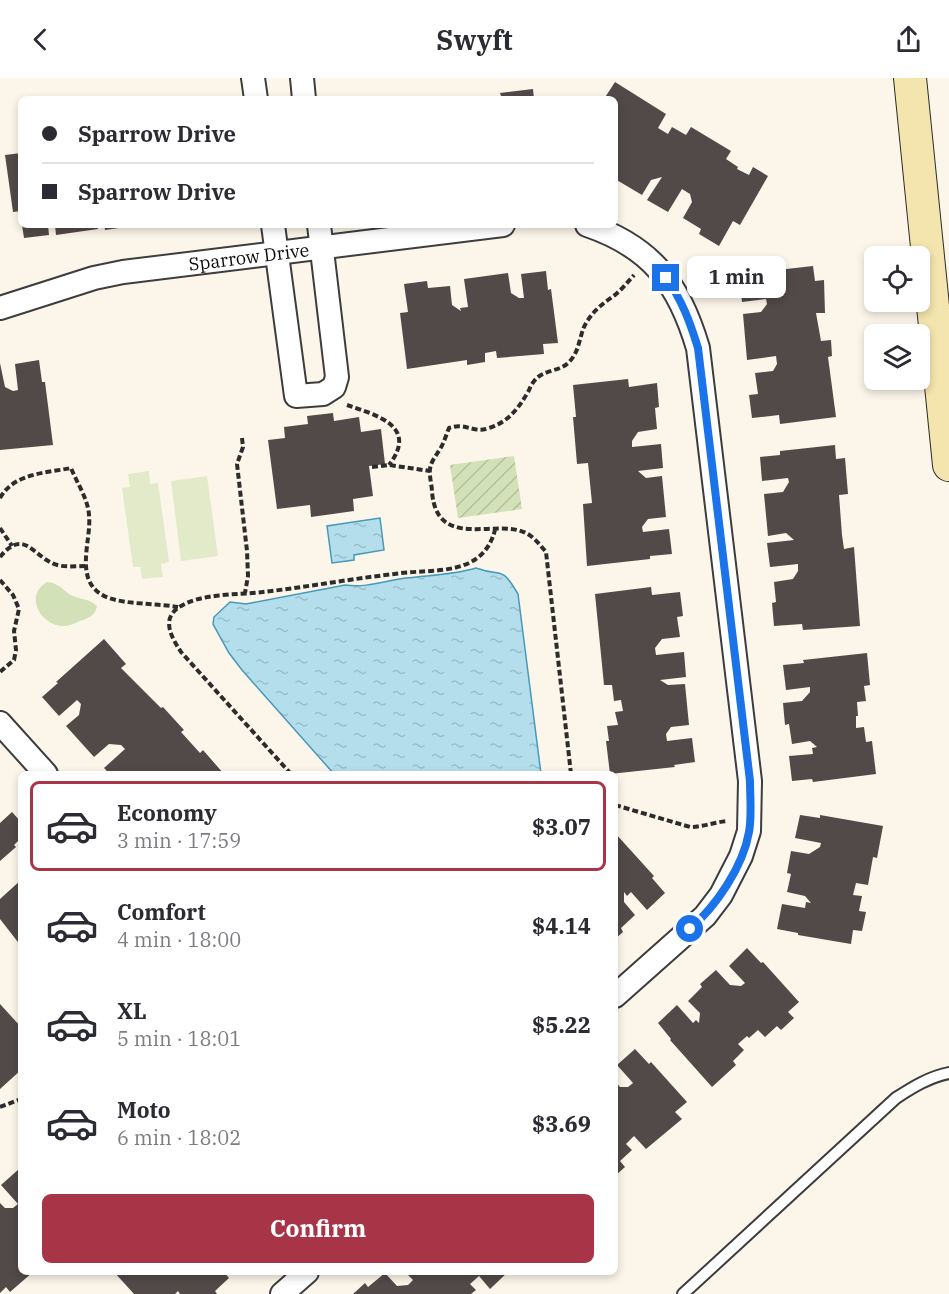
<!DOCTYPE html>
<html lang="en">
<head>
<meta charset="utf-8">
<style>
  :root { --surface:#fff; --page:#f7f7f7; --text:#2b2b33; --muted:#7c7c81; --line:#e1e1e2; --accent:#a73547 }
  body { margin:0; font-family:"IBM Plex Serif",serif; background:var(--page); color:var(--text); height:100vh; display:flex; flex-direction:column; font-size:22px; white-space:nowrap }
  * { box-sizing:border-box; margin:0 }
  p { font-size:20px; color:var(--muted) }
  .icon { flex:none; width:33px; height:33px; fill:none; stroke:currentColor; stroke-width:2; stroke-linecap:round; stroke-linejoin:round }
  .map { position:relative; flex:1; overflow:hidden }
  .details { position:absolute; left:18px; top:693px; width:600px; height:504px; display:flex; flex-direction:column; background:var(--surface); border-radius:9px; box-shadow:0 3px 9px #0003 }
  .details>* { flex:none }
  .hud { position:absolute; left:18px; top:18px; width:600px; height:132px; border-radius:9px; box-shadow:0 3px 9px #0003; display:grid; align-content:center; height:132px; padding:0 24px; background:var(--surface) }
  .tools { position:absolute; left:864px; top:168px; display:grid; gap:12px }
  .tools a { display:grid; place-items:center; width:66px; height:66px; border-radius:9px; background:var(--surface); box-shadow:0 3px 9px #0003; font-size:30px }
  .end { position:absolute; width:27px; height:27px; margin:-14px; border:8px solid #1a73e8; background:#fff; box-shadow:0 0 0 3px #fff }
  .from { border-radius:50% }
  .bubble { position:absolute; height:42px; border-radius:9px; background:var(--surface); box-shadow:0 3px 9px #0003; font-size:20px; font-weight:700; line-height:42px; text-align:center }
  .hud b { display:flex; align-items:center; gap:21px; height:57px; font-size:22px }
  .hud b+b { border-top:2px solid var(--line) }
  .hud i { width:15px; height:15px; background:var(--text) }
  ul { padding:10px 0 0; list-style:none }
  li { display:flex; align-items:center; gap:18px; height:90px; margin:0 12px 9px; padding:0 12px; border:3px solid transparent; border-radius:9px }
  li div { flex:1 }
  li b { display:block; font-size:22px }
  li em { font-style:normal; font-weight:700 }
  li.selected { border-color:var(--accent) }
  li>.icon { width:54px; height:54px; stroke-width:1.5 }
  .primary-button { display:flex; gap:12px; margin-top:auto; padding:12px 24px }
  .primary-button a { flex:1; height:69px; border-radius:9px; background:var(--accent); color:#fff; font-size:24px; font-weight:700; line-height:69px; text-align:center }
  header { display:flex; justify-content:space-between; align-items:center; height:78px; padding:0 24px; background:var(--surface); font-size:27px; font-weight:700 }
  .map>svg:first-child { display:block }
  .grass { fill:#d2e1b8 }
  .garden { fill:url(#garden-furrows) }
  .pitch { fill:#e2eac9 }
  .water { fill:url(#water-ripples); stroke:#4699ba; stroke-width:1.5 }
  .building { fill:#514a48 }
  .lines { fill:none; stroke-linecap:round; stroke-linejoin:round }
  .lane-casing { stroke:#3d3d3d; stroke-width:14 }
  .street-casing { stroke:#3d3d3d; stroke-width:26 }
  .secondary-casing { stroke:#2c2c2c; stroke-width:34 }
  .path { stroke:#2c2c2c; stroke-width:4; stroke-dasharray:6 3; stroke-linecap:butt }
  .lane { stroke:#fff; stroke-width:10 }
  .street { stroke:#fff; stroke-width:22 }
  .secondary { stroke:#f4e4ad; stroke-width:32 }
  .route { stroke:#1a73e8; stroke-width:8 }
  .labels { text-anchor:middle; dominant-baseline:central; stroke-width:6; stroke-linejoin:round; paint-order:stroke }
  .street-label { font-size:18px; fill:#0a0a0a; stroke:#fff }
</style>
</head>
<body>
<header><svg class="icon" aria-label="back" viewBox="0 0 24 24"><path d="M15 5l-7 7 7 7"/></svg>Swyft<svg class="icon" aria-label="share" viewBox="0 0 24 24"><path d="M12 15V3M7 8l5-5 5 5M5 13v7h14v-7"/></svg></header>
<div class="map">
<svg width="949" height="1216" viewBox="0 0 949 1216">
  <defs>
    <pattern id="garden-furrows" width="10" height="10" patternUnits="userSpaceOnUse" patternTransform="scale(1.5)"><rect width="10" height="10" fill="#d2e1b8"/><path d="M-1 1l2-2M0 10L10 0M9 11l2-2" fill="none" stroke="#b3c09d"/></pattern>
    <pattern id="water-ripples" width="26" height="14" patternUnits="userSpaceOnUse" patternTransform="scale(1.5)"><rect width="26" height="14" fill="#b5deed"/><path d="M2 4q2-2 4 0t4 0M15 11q2-2 4 0t4 0" fill="none" stroke="#9abdca"/></pattern>
  </defs>
  <rect width="100%" height="100%" fill="#fcf6ea"/>
  <path class="grass" d="M 47,504 C 58,505 61,510 69,516 C 79,522 89,520 97,528 C 95,538 89,540 80,543 C 76,545 71,547 66,548 C 42,550 23,518 47,504 Z"/>
  <path class="garden" d="M 514,378 L 522,431 L 458,440 L 450,387 Z"/>
  <g class="pitch">
    <path d="M 149,393 L 150,406 L 158,405 L 169,484 L 161,486 L 163,499 L 142,501 L 140,489 L 133,489 L 122,410 L 130,409 L 128,396 Z"/>
    <path d="M 207,398 L 218,478 L 181,483 L 171,403 Z"/>
  </g>
  <g class="water">
    <path d="M 380,440 L 384,472 L 354,477 L 354,482 L 332,485 L 327,448 Z"/>
    <path d="M 476,490 C 504,500 500,486 518,516 L 541,696 L 334,696 L 242,592 L 229,575 L 213,546 L 214,539 L 230,524 L 246,526 L 345,507 C 367,510 384,503 406,500 C 430,497 453,497 476,490 Z"/>
  </g>
  <g class="building">
    <path d="M 615,4 L 666,36 L 658,50 L 668,56 L 672,49 L 686,57 L 691,49 L 731,73 L 726,81 L 738,89 L 737,91 L 749,97 L 753,89 L 768,98 L 740,147 L 733,143 L 719,168 L 699,156 L 701,151 L 683,140 L 692,124 L 690,116 L 682,111 L 668,134 L 647,122 L 662,99 L 651,102 L 642,117 L 615,101 L 615,21 L 604,21 Z"/>
    <path d="M 533,11 L 534,21 L 491,21 L 501,18 L 500,15 Z"/>
    <path d="M 21,75 L 21,133 L 13,134 L 5,77 Z"/>
    <path d="M 22,147 L 48,147 L 49,157 L 24,160 Z"/>
    <path d="M 55,147 L 97,147 L 98,151 L 56,157 Z"/>
    <path d="M 104,147 L 133,147 L 133,148 L 105,152 Z"/>
    <path d="M 813,188 L 815,203 L 824,202 L 825,235 L 816,235 L 821,263 L 831,262 L 832,278 L 828,279 L 836,339 L 780,346 L 779,337 L 752,340 L 749,317 L 758,316 L 755,295 L 773,293 L 777,286 L 776,278 L 747,282 L 743,236 L 761,234 L 767,226 L 766,221 L 742,224 L 739,199 L 760,197 L 759,194 Z"/>
    <path d="M 546,193 L 548,212 L 551,211 L 558,265 L 543,266 L 544,276 L 497,280 L 496,273 L 485,275 L 485,284 L 467,287 L 467,282 L 407,291 L 400,235 L 408,234 L 404,206 L 427,203 L 428,210 L 450,208 L 452,227 L 461,233 L 460,230 L 468,229 L 464,201 L 508,195 L 511,215 L 519,220 L 524,220 L 521,196 Z"/>
    <path d="M 39,282 L 42,304 L 45,304 L 53,367 L 0,372 L 0,285 L 5,309 L 13,313 L 18,312 L 15,286 Z"/>
    <path d="M 628,301 L 629,309 L 657,305 L 659,329 L 655,330 L 657,351 L 638,354 L 632,363 L 632,369 L 661,366 L 663,390 L 638,393 L 646,400 L 662,398 L 666,439 L 648,441 L 642,449 L 643,454 L 669,451 L 672,476 L 650,478 L 650,481 L 587,488 L 583,426 L 592,425 L 588,385 L 577,386 L 573,339 L 576,339 L 573,307 Z"/>
    <path d="M 333,335 L 334,343 L 359,339 L 361,354 L 381,351 L 385,386 L 369,388 L 373,418 L 353,421 L 354,433 L 311,439 L 310,427 L 277,431 L 268,362 L 285,360 L 284,349 L 308,346 L 307,338 Z"/>
    <path d="M 835,367 L 836,381 L 845,380 L 848,416 L 839,417 L 842,457 L 844,471 L 854,469 L 860,548 L 803,552 L 802,546 L 774,548 L 772,525 L 776,524 L 774,504 L 793,501 L 798,493 L 798,486 L 770,489 L 767,465 L 794,462 L 786,455 L 768,458 L 764,416 L 783,414 L 789,404 L 788,400 L 762,403 L 760,379 L 780,377 L 780,373 Z"/>
    <path d="M 651,509 L 652,517 L 680,514 L 683,538 L 677,539 L 680,559 L 662,561 L 655,570 L 656,577 L 684,574 L 686,599 L 660,602 L 668,607 L 685,606 L 689,647 L 671,649 L 666,656 L 667,663 L 692,660 L 695,684 L 674,687 L 675,689 L 610,696 L 606,663 L 609,663 L 607,648 L 618,647 L 615,634 L 623,633 L 621,622 L 614,623 L 612,607 L 604,607 L 595,516 Z"/>
    <path d="M 104,561 L 126,586 L 121,590 L 161,630 L 163,629 L 184,652 L 181,654 L 200,675 L 203,672 L 224,696 L 110,696 L 104,690 L 125,671 L 121,667 L 109,666 L 94,679 L 66,648 L 79,637 L 81,626 L 77,622 L 59,638 L 42,619 L 58,605 L 56,604 Z"/>
    <path d="M 867,575 L 870,607 L 864,608 L 866,623 L 857,624 L 858,638 L 856,638 L 856,650 L 864,649 L 866,664 L 872,663 L 876,696 L 813,704 L 812,701 L 792,703 L 789,678 L 813,676 L 812,670 L 817,669 L 810,663 L 792,666 L 789,646 L 785,647 L 783,625 L 802,623 L 810,614 L 810,609 L 786,612 L 783,587 L 804,585 L 803,582 Z"/>
    <path d="M 12,734 L 21,744 L 21,760 L 14,767 L 16,769 L 0,783 L 0,745 Z"/>
    <path d="M 800,737 L 820,740 L 820,737 L 883,748 L 877,780 L 873,779 L 868,807 L 856,805 L 853,817 L 862,818 L 859,833 L 866,834 L 862,853 L 853,852 L 851,866 L 798,857 L 798,855 L 777,851 L 782,826 L 805,830 L 806,824 L 811,825 L 805,818 L 787,814 L 791,796 L 787,795 L 791,773 L 809,776 L 820,769 L 821,765 L 795,760 Z"/>
    <path d="M 615,755 L 654,798 L 652,800 L 665,815 L 647,832 L 631,814 L 627,818 L 624,814 L 624,824 L 635,837 L 621,850 L 623,854 L 615,861 Z"/>
    <path d="M 21,802 L 21,868 L 0,841 L 0,821 Z"/>
    <path d="M 747,870 L 761,885 L 763,884 L 799,924 L 788,934 L 794,940 L 781,952 L 777,948 L 765,959 L 758,952 L 749,960 L 747,958 L 738,966 L 744,972 L 733,983 L 736,987 L 712,1009 L 670,962 L 671,961 L 658,945 L 677,927 L 693,945 L 696,942 L 699,945 L 700,935 L 688,923 L 702,909 L 700,906 L 716,892 L 730,907 L 741,908 L 745,905 L 729,888 Z"/>
    <path d="M 0,926 L 21,949 L 21,992 L 0,1011 Z"/>
    <path d="M 635,971 L 649,986 L 651,984 L 687,1024 L 675,1034 L 682,1041 L 646,1071 L 634,1058 L 626,1066 L 632,1072 L 620,1083 L 625,1089 L 615,1098 L 615,1003 L 620,1009 L 628,1009 L 633,1005 L 617,987 Z"/>
    <path d="M 19,1091 L 21,1093 L 21,1194 L 33,1194 L 10,1214 L 6,1209 L 0,1215 L 0,1125 L 5,1130 L 13,1130 L 18,1126 L 1,1107 Z"/>
    <path d="M 114,1194 L 224,1194 L 229,1200 L 215,1213 L 217,1216 L 180,1216 L 178,1213 L 175,1216 L 134,1216 Z"/>
    <path d="M 405,1194 L 508,1194 L 490,1211 L 479,1198 L 470,1206 L 476,1212 L 471,1216 L 353,1216 L 365,1205 L 368,1209 L 385,1195 L 397,1208 L 408,1207 L 413,1202 Z"/>
  </g>
  <g class="lines">
    <defs>
      <path id="lane" d="M 683,1216 L 896,1020 C 913,1009 929,999 949,995"/>
      <g id="street">
        <path d="M 253,0 L 256,21"/>
        <path d="M 302,0 L 304,21"/>
        <path d="M 273,147 L 296,318 L 323,316 L 334,309 L 337,299 L 319,147"/>
        <path d="M 587,147 C 652,169 679,206 698,270 L 750,703 L 749,753 L 741,778 L 721,817 L 705,838 L 615,918"/>
        <path id="s1" d="M 0,230 L 94,200 L 123,194 L 503,147"/>
        <path d="M 0,645 L 46,696"/>
        <path d="M 282,1216 L 307,1194"/>
      </g>
      <path id="secondary" d="M 910,0 L 949,387"/>
    </defs>
    <use href="#lane" class="lane-casing"/>
    <use href="#street" class="street-casing"/>
    <use href="#secondary" class="secondary-casing"/>
    <g class="path">
      <path d="M 347,327 C 376,337 419,348 389,387"/>
      <path d="M 242,360 L 243,369 L 237,386 L 247,473 L 248,498 L 245,515"/>
      <path d="M 372,389 L 389,387 L 430,393"/>
      <path d="M 0,420 C 14,395 46,395 71,390 C 77,405 88,421 89,437 C 92,464 71,506 109,520 C 130,527 155,525 178,529"/>
      <path d="M 0,450 L 12,468"/>
      <path d="M 0,479 C 23,451 31,475 52,485 C 61,490 74,488 85,488"/>
      <path d="M 0,502 L 13,517 L 19,531 L 14,553 L 16,572 L 14,582 L 0,594"/>
      <path d="M 291,696 L 181,574 C 172,560 161,542 178,530 C 198,515 239,517 263,514 C 307,509 350,501 394,496 C 414,493 435,494 454,490 C 476,485 489,474 495,452"/>
      <path d="M 571,696 L 546,474 C 540,467 534,459 526,455 C 496,440 437,473 432,414 C 432,407 429,398 430,391 C 431,383 436,378 440,371 C 444,365 446,357 449,350 C 466,344 473,356 489,350 C 508,344 518,331 528,314 C 530,310 532,305 535,302 C 544,291 561,294 570,283 C 581,271 579,254 588,242 C 595,231 605,224 615,217 C 622,211 628,204 634,197"/>
      <path d="M 615,727 L 690,749 C 703,749 714,744 728,743"/>
      <path d="M 0,1029 L 21,1021"/>
    </g>
    <use href="#lane" class="lane"/>
    <use href="#street" class="street"/>
    <use href="#secondary" class="secondary"/>
  </g>
  <g class="lines">
    <path class="route" d="M 666,200 C 682,222 690,244 698,270 L 750,703 C 750,719 752,738 749,754 C 743,789 716,828 690,851"/>
  </g>
  <g class="labels">
    <g class="street-label">
      <text stroke="none"><textPath href="#s1" startOffset="255">Sparrow Drive</textPath></text>
    </g>
  </g>
</svg>
<div class="tools">
<a><svg class="icon" aria-label="locate" viewBox="0 0 24 24"><circle cx="12" cy="12" r="6"/><path d="M12 2v4M12 18v4M2 12h4M18 12h4"/></svg></a>
<a><svg class="icon" aria-label="layers" viewBox="0 0 24 24"><path d="M12 4l9 5-9 5-9-5zM3 14l9 5 9-5"/></svg></a>
</div>
<i class="end from" style="left:690px;top:851px"></i>
<i class="end" style="left:666px;top:200px"></i>
<div class="bubble" style="left:687px;top:178px;width:99px">1 min</div>
<div class="hud">
<b><i class="from"></i>Sparrow Drive</b>
<b><i></i>Sparrow Drive</b>
</div>
<section class="details">
<ul>
<li class="selected"><svg class="icon" aria-label="car" viewBox="0 0 24 24"><path d="M5 17H2v-5l4-1 3-4h7l3 4 3 1v5h-3M9 17h6M6 11h13"/><circle cx="7" cy="17" r="2"/><circle cx="17" cy="17" r="2"/></svg><div><b>Economy</b><p>3 min · 17:59</p></div><em>$3.07</em></li>
<li><svg class="icon" aria-label="car" viewBox="0 0 24 24"><path d="M5 17H2v-5l4-1 3-4h7l3 4 3 1v5h-3M9 17h6M6 11h13"/><circle cx="7" cy="17" r="2"/><circle cx="17" cy="17" r="2"/></svg><div><b>Comfort</b><p>4 min · 18:00</p></div><em>$4.14</em></li>
<li><svg class="icon" aria-label="car" viewBox="0 0 24 24"><path d="M5 17H2v-5l4-1 3-4h7l3 4 3 1v5h-3M9 17h6M6 11h13"/><circle cx="7" cy="17" r="2"/><circle cx="17" cy="17" r="2"/></svg><div><b>XL</b><p>5 min · 18:01</p></div><em>$5.22</em></li>
<li><svg class="icon" aria-label="car" viewBox="0 0 24 24"><path d="M5 17H2v-5l4-1 3-4h7l3 4 3 1v5h-3M9 17h6M6 11h13"/><circle cx="7" cy="17" r="2"/><circle cx="17" cy="17" r="2"/></svg><div><b>Moto</b><p>6 min · 18:02</p></div><em>$3.69</em></li>
</ul>
<div class="primary-button"><a>Confirm</a></div>
</section>
</div>
</body>
</html>
